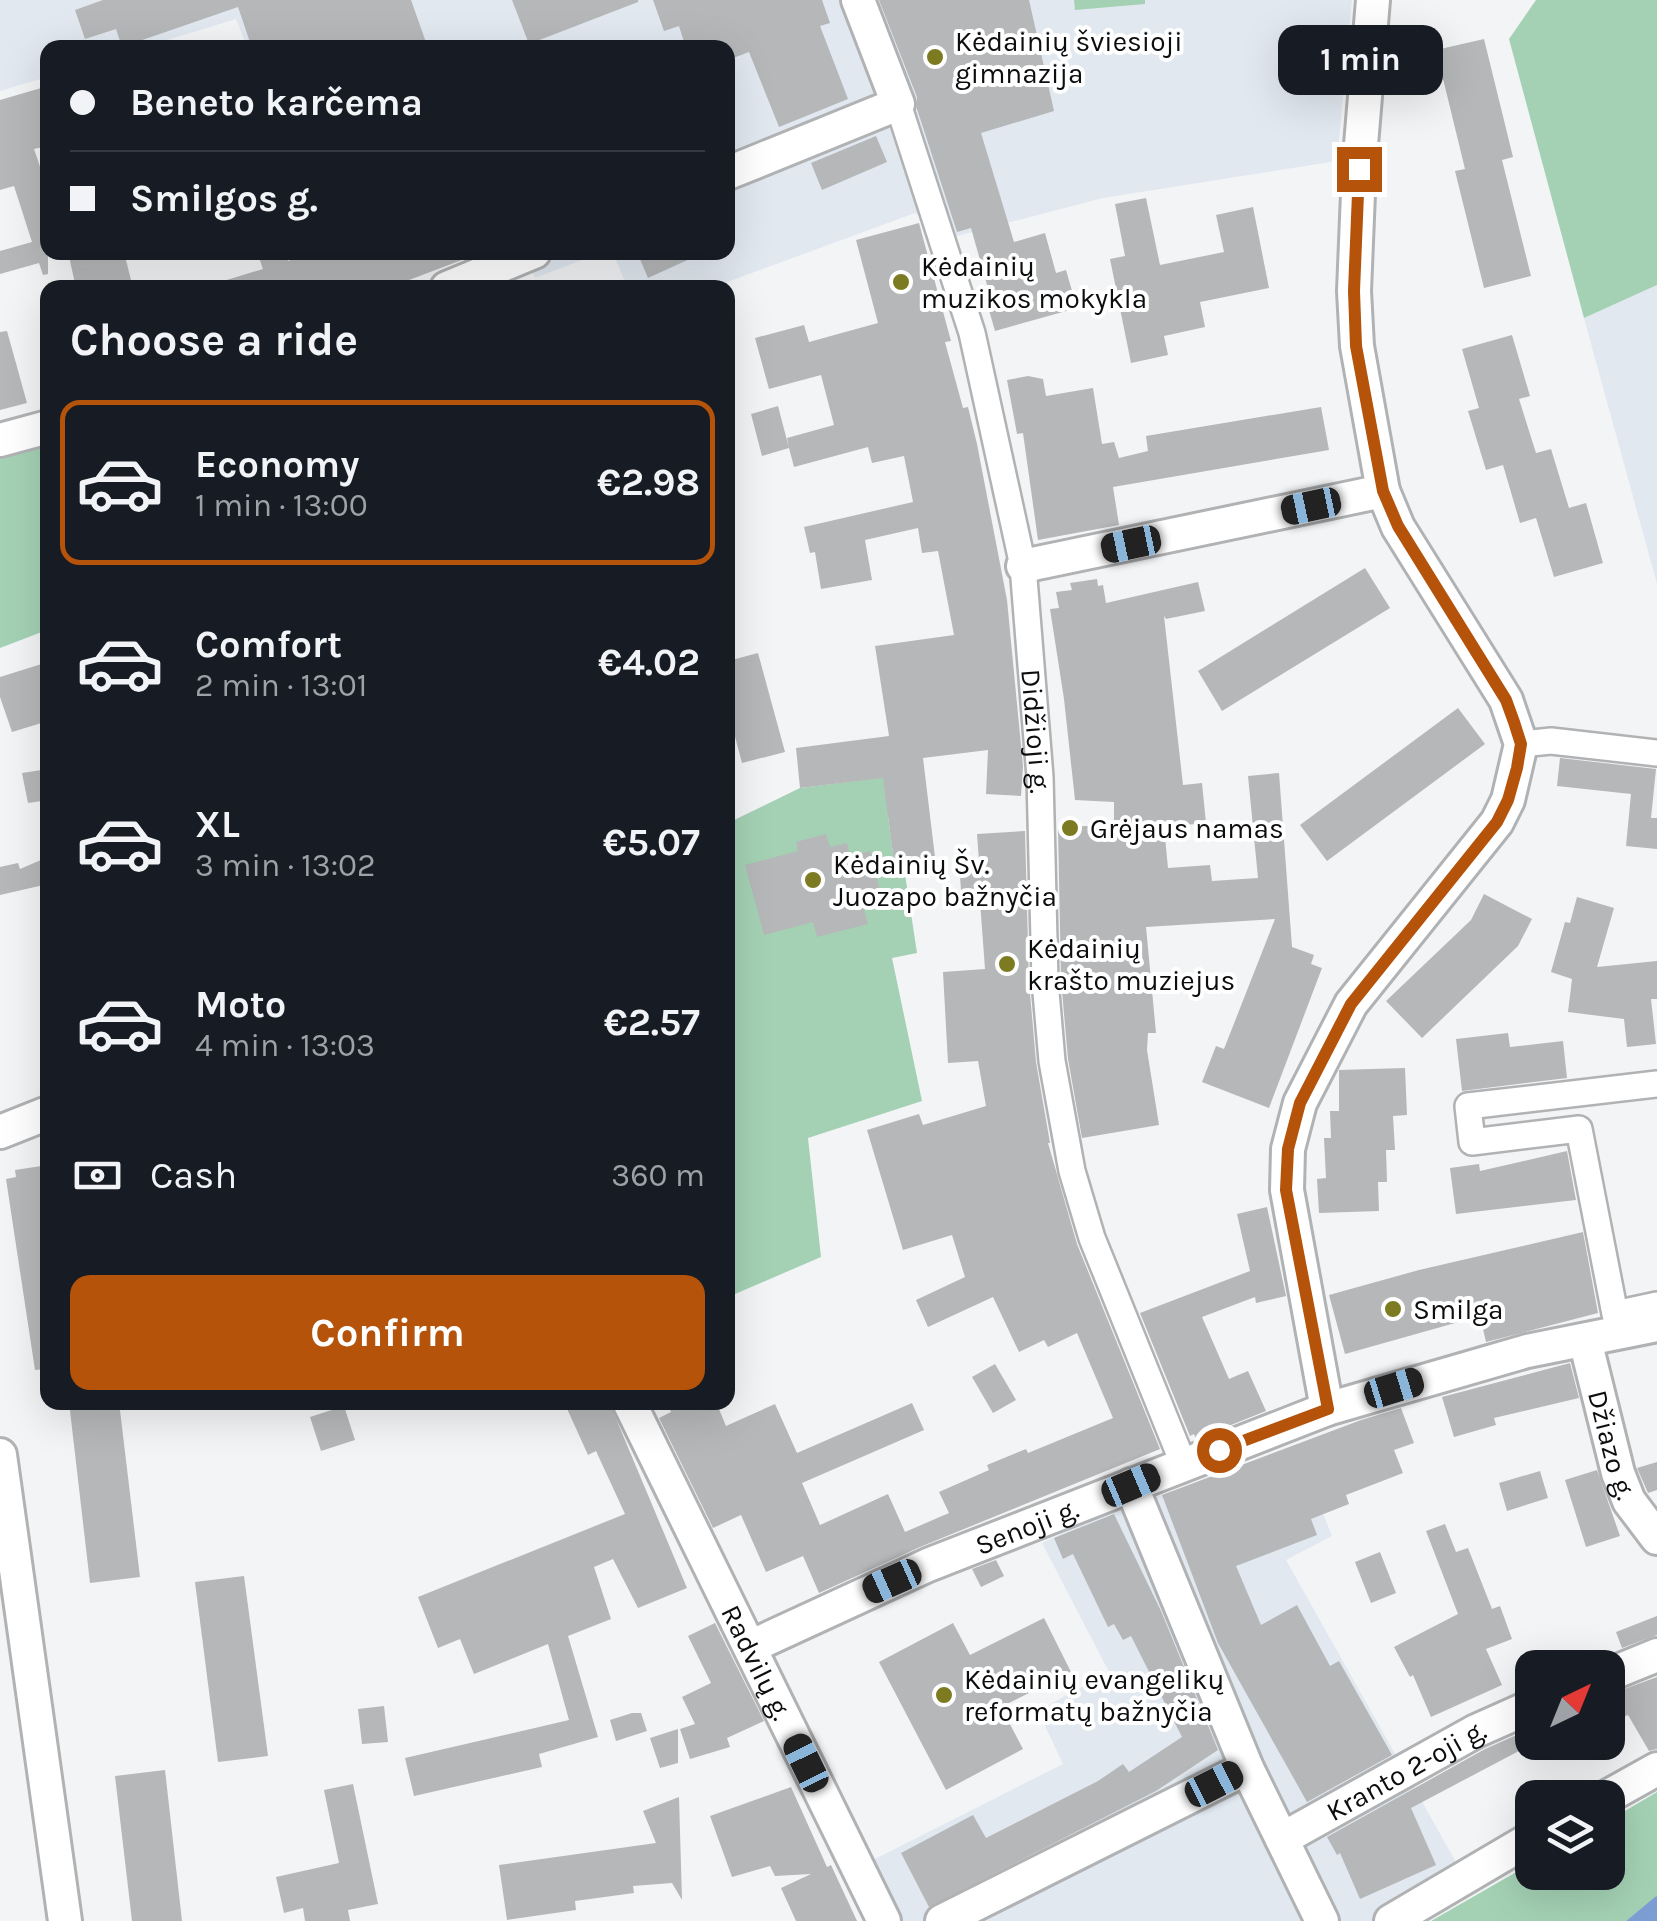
<!DOCTYPE html>
<html lang="en">
<head>
<meta charset="utf-8">
<style>
  :root { --surface:#171b24; --page:#20242c; --text:#f1f3f6; --muted:#9ea1a6; --line:#363941; --accent:#b45309 }
  body { margin:0; font-family:Karla,sans-serif; background:var(--page); color:var(--text); height:100vh; display:flex; flex-direction:column; font-size:38px; white-space:nowrap }
  * { box-sizing:border-box; margin:0 }
  p { font-size:32px; color:var(--muted) }
  .icon { flex:none; width:55px; height:55px; fill:none; stroke:currentColor; stroke-width:2; stroke-linecap:round; stroke-linejoin:round }
  .map { position:relative; flex:1; overflow:hidden }
  .side { position:absolute; left:40px; top:280px; width:695px; height:1130px; display:flex; flex-direction:column; background:var(--surface); border-radius:20px; box-shadow:0 10px 40px #0002 }
  .side>* { flex:none }
  .banner { position:absolute; left:40px; top:40px; width:695px; height:220px; border-radius:20px; box-shadow:0 10px 40px #0002; display:grid; align-content:center; height:220px; padding:0 30px; background:var(--surface) }
  .needle { width:65px; rotate:43deg }
  .tools { position:absolute; left:1515px; top:1650px; display:grid; gap:20px }
  .tools a { display:grid; place-items:center; width:110px; height:110px; border-radius:20px; background:var(--surface); box-shadow:0 10px 40px #0002; font-size:50px }
  .end { position:absolute; width:45px; height:45px; margin:-22px; border:12px solid #b45309; background:#fff; box-shadow:0 0 0 5px #fff }
  .from { border-radius:50% }
  .bubble { position:absolute; height:70px; border-radius:20px; background:var(--surface); box-shadow:0 10px 40px #0002; font-size:32px; font-weight:700; line-height:70px; text-align:center }
  .car { position:absolute; width:30px; height:60px; margin:-30px -15px; border-radius:12px; box-shadow:0 0 8px 2px #0007; background:linear-gradient(#222 24%,#8ab4d8 0 40%,#222 0 76%,#8ab4d8 0 86%,#222 0) }
  .banner b { display:flex; align-items:center; gap:35px; height:95px; font-size:38px }
  .banner b+b { border-top:2px solid var(--line) }
  .banner i { width:25px; height:25px; background:var(--text) }
  ul { padding:0; list-style:none }
  li { display:flex; align-items:center; gap:30px; height:165px; margin:0 20px 15px; padding:0 10px; border:5px solid transparent; border-radius:20px }
  li div { flex:1 }
  li b { display:block; font-size:38px }
  li em { font-style:normal; font-weight:700 }
  li.on { border-color:var(--accent) }
  li>.icon { width:90px; height:90px; stroke-width:1.5 }
  h2 { padding:0 30px; font-size:45px; line-height:120px }
  .pay { display:flex; align-items:center; gap:25px; height:110px; padding:0 30px; font-size:38px }
  .pay p { margin-inline-start:auto }
  .cta { display:flex; gap:20px; margin-top:auto; padding:20px 30px }
  .cta a { flex:1; height:115px; border-radius:20px; background:var(--accent); color:#fff; font-size:40px; font-weight:700; line-height:115px; text-align:center }
  .map>svg:first-child { display:block }
  .built { fill:#e1e8f0 }
  .green { fill:#a4d1b4 }
  .water { fill:#7c9ed2 }
  .building { fill:#b5b7b9 }
  .lines { fill:none; stroke-linecap:round; stroke-linejoin:round }
  .pedestrian-casing { stroke:#b0b2b4; stroke-width:30 }
  .minor-casing { stroke:#b0b2b4; stroke-width:38 }
  .pedestrian { stroke:#fff; stroke-width:25 }
  .minor { stroke:#fff; stroke-width:32 }
  .route { stroke:#b45309; stroke-width:12 }
  .poi-dot { fill:#7c7b22; stroke:#fff; stroke-width:4 }
  .labels { text-anchor:middle; dominant-baseline:central; stroke-width:8; stroke-linejoin:round; paint-order:stroke }
  .poi-label { font-size:28px; fill:#0c0d0e; stroke:#fff; text-anchor:start }
  .street-label { font-size:28px; fill:#0c0d0e; stroke:#fff }
</style>
</head>
<body>
<div class="map">
<svg width="1657" height="1921" viewBox="0 0 1657 1921">
  <rect width="100%" height="100%" fill="#f3f4f6"/>
  <g class="built">
    <path d="M 0,0 L 1352,0 L 1337,161 L 1103,198 L 957,236 L 915,213 L 714,287 L 627,287 L 613,253 L 728,252 L 728,48 L 247,47 L 236,19 L 144,47 L 48,48 L 47,77 L 0,91 Z"/>
    <path d="M 525,253 L 600,253 L 535,278 Z"/>
    <path d="M 1657,285 L 1657,584 L 1584,318 Z"/>
    <path d="M 1295,1445 L 1332,1536 L 1286,1560 L 1466,1880 L 1391,1921 L 885,1921 L 857,1868 L 1063,1764 L 1038,1711 L 1109,1672 L 1042,1543 L 1112,1510 L 1162,1495 Z"/>
  </g>
  <g class="green">
    <path d="M 1074,0 L 1145,0 L 1145,4 L 1075,10 Z"/>
    <path d="M 1536,0 L 1657,0 L 1657,285 L 1584,318 L 1509,39 Z"/>
    <path d="M 47,442 L 47,630 L 0,648 L 0,456 Z"/>
    <path d="M 894,776 L 888,816 L 894,861 L 903,861 L 917,953 L 892,958 L 922,1101 L 808,1138 L 821,1257 L 728,1297 L 728,823 L 800,788 Z"/>
    <path d="M 1657,1792 L 1657,1896 L 1626,1921 L 1431,1921 L 1532,1863 L 1532,1872 L 1608,1872 L 1608,1821 Z"/>
  </g>
  <path class="water" d="M 1657,1896 L 1657,1921 L 1626,1921 L 1655,1897 Z"/>
  <g class="building">
    <path d="M 103,0 L 411,0 L 428,48 L 252,48 L 238,7 L 122,47 L 116,29 L 85,39 L 75,10 Z"/>
    <path d="M 512,0 L 638,0 L 638,2 L 529,44 Z"/>
    <path d="M 653,0 L 822,0 L 830,23 L 820,26 L 848,99 L 779,127 L 749,52 L 728,60 L 728,48 L 686,48 L 679,26 L 664,31 Z"/>
    <path d="M 879,0 L 1029,0 L 1054,111 L 981,133 L 1014,242 L 1045,233 L 1056,273 L 1066,270 L 1077,308 L 995,331 L 984,293 L 989,292 L 971,228 L 957,232 L 917,109 L 917,97 Z"/>
    <path d="M 1484,39 L 1513,157 L 1502,160 L 1531,276 L 1484,288 L 1455,171 L 1465,169 L 1436,50 Z"/>
    <path d="M 48,86 L 48,146 L 34,149 L 48,190 L 48,274 L 43,275 L 39,263 L 0,274 L 0,251 L 32,242 L 14,186 L 0,190 L 0,100 Z"/>
    <path d="M 876,136 L 887,162 L 822,190 L 811,163 Z"/>
    <path d="M 1146,198 L 1160,265 L 1224,252 L 1216,215 L 1253,207 L 1269,288 L 1200,302 L 1205,327 L 1164,336 L 1168,355 L 1131,363 L 1110,259 L 1125,256 L 1115,204 Z"/>
    <path d="M 919,223 L 951,341 L 945,342 L 963,408 L 968,407 L 977,444 L 1007,600 L 1023,766 L 1021,796 L 986,794 L 988,750 L 923,758 L 935,857 L 894,862 L 883,778 L 800,788 L 796,748 L 889,736 L 875,646 L 954,635 L 938,551 L 922,553 L 918,528 L 865,540 L 872,580 L 821,589 L 815,552 L 810,553 L 804,527 L 913,502 L 904,456 L 872,463 L 868,447 L 794,467 L 789,448 L 762,456 L 751,414 L 778,406 L 789,448 L 787,438 L 834,425 L 821,375 L 769,389 L 755,338 L 804,325 L 809,342 L 878,323 L 856,240 Z"/>
    <path d="M 68,252 L 91,252 L 93,260 L 124,252 L 133,288 L 76,288 Z"/>
    <path d="M 257,252 L 285,252 L 288,261 L 310,252 L 475,255 L 388,288 L 221,288 L 220,282 L 263,269 Z"/>
    <path d="M 637,252 L 705,252 L 648,278 Z"/>
    <path d="M 7,331 L 27,403 L 0,410 L 0,332 Z"/>
    <path d="M 1512,335 L 1530,396 L 1519,399 L 1536,453 L 1551,449 L 1569,508 L 1586,503 L 1603,563 L 1554,577 L 1536,518 L 1520,523 L 1503,465 L 1486,470 L 1468,411 L 1479,408 L 1462,349 Z"/>
    <path d="M 1028,376 L 1043,379 L 1046,396 L 1093,388 L 1102,444 L 1114,442 L 1119,458 L 1148,451 L 1146,436 L 1321,407 L 1329,450 L 1113,487 L 1119,525 L 1038,540 L 1023,433 L 1017,434 L 1007,380 Z"/>
    <path d="M 1365,568 L 1390,608 L 1222,711 L 1198,671 Z"/>
    <path d="M 1097,579 L 1098,586 L 1103,585 L 1106,603 L 1198,582 L 1205,611 L 1166,619 L 1164,616 L 1183,785 L 1202,783 L 1206,823 L 1164,827 L 1168,868 L 1210,865 L 1212,881 L 1258,878 L 1248,776 L 1279,773 L 1292,947 L 1314,955 L 1311,964 L 1322,968 L 1269,1108 L 1202,1082 L 1216,1046 L 1224,1049 L 1275,919 L 1146,927 L 1156,1033 L 1148,1033 L 1147,1050 L 1159,1125 L 1082,1138 L 1068,1059 L 1061,980 L 1058,828 L 1114,824 L 1114,802 L 1075,800 L 1064,699 L 1050,609 L 1059,608 L 1056,592 L 1072,590 L 1070,583 Z"/>
    <path d="M 758,653 L 785,752 L 742,763 L 728,710 L 728,661 Z"/>
    <path d="M 48,662 L 48,721 L 12,732 L 0,697 L 0,677 Z"/>
    <path d="M 1458,708 L 1485,744 L 1327,861 L 1300,825 Z"/>
    <path d="M 1560,758 L 1656,769 L 1651,818 L 1657,818 L 1657,849 L 1626,846 L 1631,794 L 1557,786 Z"/>
    <path d="M 48,769 L 48,800 L 28,803 L 22,773 Z"/>
    <path d="M 1025,831 L 1029,982 L 1036,1062 L 1050,1143 L 1048,1143 L 1077,1244 L 1160,1449 L 920,1547 L 819,1593 L 803,1556 L 766,1572 L 741,1515 L 713,1528 L 659,1418 L 671,1412 L 667,1402 L 716,1402 L 726,1426 L 775,1404 L 797,1453 L 912,1403 L 924,1430 L 802,1483 L 820,1525 L 888,1494 L 905,1532 L 949,1513 L 939,1492 L 989,1470 L 987,1465 L 1026,1449 L 1028,1453 L 1113,1418 L 1077,1333 L 1048,1347 L 1044,1340 L 1019,1352 L 993,1297 L 928,1327 L 916,1300 L 965,1277 L 952,1235 L 903,1250 L 867,1130 L 919,1114 L 923,1125 L 986,1106 L 978,1061 L 948,1063 L 943,972 L 985,969 L 979,888 L 961,890 L 959,863 L 979,861 L 977,834 Z"/>
    <path d="M 826,834 L 830,847 L 847,843 L 850,856 L 870,851 L 881,894 L 861,899 L 868,924 L 817,937 L 813,922 L 764,935 L 745,865 L 798,851 L 796,842 Z"/>
    <path d="M 48,857 L 48,884 L 0,895 L 0,867 L 18,863 L 20,869 Z"/>
    <path d="M 1484,894 L 1532,919 L 1518,946 L 1422,1038 L 1386,1001 L 1471,920 Z"/>
    <path d="M 1577,897 L 1614,908 L 1597,967 L 1657,961 L 1657,999 L 1651,999 L 1656,1044 L 1627,1047 L 1624,1019 L 1568,1012 L 1572,979 L 1551,972 L 1565,922 L 1570,923 Z"/>
    <path d="M 1508,1033 L 1510,1047 L 1563,1041 L 1567,1078 L 1462,1091 L 1456,1039 Z"/>
    <path d="M 1405,1068 L 1407,1115 L 1393,1116 L 1395,1150 L 1386,1150 L 1387,1182 L 1378,1182 L 1379,1211 L 1319,1213 L 1317,1179 L 1326,1178 L 1324,1138 L 1331,1138 L 1330,1111 L 1339,1111 L 1339,1070 Z"/>
    <path d="M 1567,1151 L 1576,1200 L 1456,1214 L 1450,1168 L 1479,1164 L 1480,1171 Z"/>
    <path d="M 48,1165 L 48,1369 L 35,1370 L 6,1179 L 16,1177 L 15,1170 Z"/>
    <path d="M 1267,1207 L 1286,1296 L 1256,1303 L 1255,1297 L 1202,1317 L 1229,1379 L 1248,1371 L 1266,1411 L 1196,1439 L 1194,1434 L 1190,1436 L 1140,1313 L 1250,1271 L 1237,1214 Z"/>
    <path d="M 1583,1232 L 1598,1313 L 1486,1342 L 1480,1316 L 1345,1354 L 1329,1295 L 1419,1270 Z"/>
    <path d="M 1570,1363 L 1579,1398 L 1494,1418 L 1496,1425 L 1454,1437 L 1442,1397 Z"/>
    <path d="M 995,1364 L 1016,1400 L 993,1413 L 972,1377 Z"/>
    <path d="M 69,1402 L 119,1402 L 140,1577 L 90,1583 Z"/>
    <path d="M 564,1402 L 609,1402 L 687,1588 L 638,1608 L 613,1559 L 594,1567 L 611,1619 L 568,1636 L 598,1737 L 539,1754 L 542,1767 L 414,1796 L 405,1758 L 569,1720 L 548,1644 L 474,1674 L 460,1639 L 438,1648 L 418,1597 L 625,1514 L 596,1451 L 588,1455 Z"/>
    <path d="M 344,1406 L 355,1440 L 321,1451 L 310,1417 Z"/>
    <path d="M 1401,1408 L 1414,1443 L 1394,1450 L 1403,1473 L 1346,1495 L 1349,1504 L 1311,1519 L 1317,1535 L 1236,1566 L 1261,1625 L 1297,1605 L 1330,1666 L 1339,1661 L 1392,1755 L 1307,1802 L 1218,1643 L 1162,1495 L 1361,1420 Z"/>
    <path d="M 1657,1462 L 1657,1490 L 1648,1493 L 1637,1468 Z"/>
    <path d="M 1597,1470 L 1620,1536 L 1586,1547 L 1565,1480 Z"/>
    <path d="M 1540,1471 L 1548,1498 L 1507,1511 L 1499,1483 Z"/>
    <path d="M 1114,1514 L 1161,1611 L 1218,1750 L 1156,1791 L 929,1907 L 901,1853 L 973,1815 L 986,1838 L 1098,1781 L 1123,1764 L 1129,1772 L 1182,1737 L 1131,1636 L 1123,1640 L 1114,1624 L 1108,1627 L 1073,1554 L 1063,1559 L 1054,1538 Z"/>
    <path d="M 1445,1524 L 1456,1552 L 1468,1548 L 1492,1609 L 1500,1606 L 1512,1639 L 1486,1649 L 1502,1685 L 1431,1717 L 1413,1675 L 1410,1677 L 1394,1647 L 1458,1614 L 1426,1531 Z"/>
    <path d="M 1380,1552 L 1396,1593 L 1371,1603 L 1355,1562 Z"/>
    <path d="M 996,1560 L 1004,1576 L 981,1587 L 972,1569 Z"/>
    <path d="M 244,1576 L 268,1756 L 218,1762 L 195,1582 Z"/>
    <path d="M 1657,1616 L 1657,1635 L 1622,1648 L 1616,1632 Z"/>
    <path d="M 1044,1618 L 1071,1672 L 1001,1707 L 1023,1749 L 946,1790 L 879,1662 L 953,1623 L 970,1655 Z"/>
    <path d="M 715,1623 L 764,1721 L 727,1738 L 730,1747 L 690,1759 L 680,1729 L 695,1724 L 682,1697 L 711,1683 L 688,1636 Z"/>
    <path d="M 1657,1677 L 1657,1749 L 1649,1751 L 1628,1715 L 1608,1724 L 1608,1695 Z"/>
    <path d="M 384,1706 L 388,1742 L 362,1744 L 358,1709 Z"/>
    <path d="M 632,1713 L 641,1713 L 647,1731 L 616,1741 L 610,1720 Z"/>
    <path d="M 1532,1728 L 1532,1744 L 1411,1808 L 1436,1865 L 1360,1899 L 1340,1853 L 1337,1855 L 1327,1837 L 1485,1749 Z"/>
    <path d="M 678,1729 L 678,1763 L 660,1768 L 650,1738 Z"/>
    <path d="M 165,1770 L 182,1921 L 132,1921 L 115,1776 Z"/>
    <path d="M 353,1784 L 378,1904 L 348,1910 L 350,1921 L 305,1921 L 303,1908 L 284,1913 L 276,1877 L 339,1863 L 324,1790 Z"/>
    <path d="M 791,1787 L 827,1867 L 831,1865 L 857,1921 L 796,1921 L 781,1888 L 811,1874 L 775,1876 L 770,1866 L 732,1877 L 710,1816 Z"/>
    <path d="M 679,1797 L 682,1900 L 672,1883 L 633,1886 L 634,1893 L 575,1901 L 576,1910 L 507,1920 L 499,1865 L 656,1843 L 643,1811 Z"/>
  </g>
  <g class="lines">
    <defs>
      <g id="pedestrian">
        <path id="s1" d="M 898,104 L 972,333 L 1023,566 L 1040,777 L 1045,981 L 1052,1061 L 1072,1171 L 1092,1238 L 1183,1463"/>
        <path d="M 1521,744 L 1551,741 L 1657,753"/>
        <path d="M 1657,1084 L 1468,1106 L 1472,1142 L 1579,1129 L 1615,1314 L 1657,1305"/>
      </g>
      <g id="minor">
        <path d="M 728,173 L 898,104 L 858,0"/>
        <path d="M 447,288 L 534,252"/>
        <path d="M 0,440 L 48,427"/>
        <path d="M 1023,566 L 1383,491"/>
        <path d="M 0,1132 L 48,1113"/>
        <path id="s2" d="M 1585,1340 L 1618,1473 L 1629,1501 L 1657,1538"/>
        <path id="s3" d="M 629,1402 L 884,1921"/>
        <path d="M 1327,1409 L 1287,1190 L 1288,1149 L 1300,1103 L 1351,1004 L 1497,822 L 1508,800 L 1521,744 L 1506,700 L 1398,527 L 1383,491 L 1357,346 L 1354,291 L 1359,169 L 1373,0"/>
        <path d="M 0,1455 L 65,1921"/>
        <path d="M 1131,1485 L 1247,1768 L 1322,1921"/>
        <path id="s4" d="M 750,1647 L 928,1565 L 1327,1409 L 1527,1351 L 1657,1325"/>
        <path d="M 1608,1675 L 1657,1655"/>
        <path d="M 1605,1798 L 1657,1769"/>
        <path id="s5" d="M 1282,1839 L 1476,1731 L 1532,1706"/>
        <path d="M 942,1921 L 1247,1768"/>
        <path d="M 1391,1921 L 1532,1838"/>
      </g>
    </defs>
    <use href="#pedestrian" class="pedestrian-casing"/>
    <use href="#minor" class="minor-casing"/>
    <use href="#pedestrian" class="pedestrian"/>
    <use href="#minor" class="minor"/>
  </g>
  <g class="lines">
    <path class="route" d="M 1219,1450 L 1328,1409 L 1286,1190 L 1288,1149 L 1300,1103 L 1351,1004 L 1497,822 L 1508,800 L 1517,768 L 1521,744 L 1514,722 L 1506,700 L 1398,526 L 1383,491 L 1356,346 L 1354,291 L 1359,169"/>
  </g>
  <g class="poi-dot">
    <circle cx="935" cy="57" r="10"/>
    <circle cx="901" cy="282" r="10"/>
    <circle cx="1070" cy="828" r="10"/>
    <circle cx="813" cy="880" r="10"/>
    <circle cx="1007" cy="964" r="10"/>
    <circle cx="1393" cy="1309" r="10"/>
    <circle cx="944" cy="1695" r="10"/>
  </g>
  <g class="labels">
    <g class="poi-label">
      <text x="955" y="41">Kėdainių šviesioji<tspan x="955" dy="32">gimnazija</tspan></text>
      <text x="921" y="266">Kėdainių<tspan x="921" dy="32">muzikos mokykla</tspan></text>
      <text x="1090" y="828">Grėjaus namas</text>
      <text x="833" y="864">Kėdainių Šv.<tspan x="833" dy="32">Juozapo bažnyčia</tspan></text>
      <text x="1027" y="948">Kėdainių<tspan x="1027" dy="32">krašto muziejus</tspan></text>
      <text x="1413" y="1309">Smilga</text>
      <text x="964" y="1679">Kėdainių evangelikų<tspan x="964" dy="32">reformatų bažnyčia</tspan></text>
    </g>
    <g class="street-label">
      <text stroke="none"><textPath href="#s1" startOffset="645">Didžioji g.</textPath></text>
      <text stroke="none"><textPath href="#s2" startOffset="108">Džiazo g.</textPath></text>
      <text stroke="none"><textPath href="#s4" startOffset="302">Senoji g.</textPath></text>
      <text stroke="none"><textPath href="#s3" startOffset="290">Radvilų g.</textPath></text>
      <text stroke="none"><textPath href="#s5" startOffset="142">Kranto 2-oji g.</textPath></text>
    </g>
  </g>
</svg>
<div class="tools">
<a><svg class="needle" viewBox="-14 -14 28 28"><path d="M0-13l5 13h-10z" fill="#e53935"/><path d="M0 13l5-13h-10z" fill="#9ea1a6"/></svg></a>
<a><svg class="icon" aria-label="layers" viewBox="0 0 24 24"><path d="M12 4l9 5-9 5-9-5zM3 14l9 5 9-5"/></svg></a>
</div>
<i class="end from" style="left:1219px;top:1450px"></i>
<i class="end" style="left:1359px;top:169px"></i>
<div class="bubble" style="left:1278px;top:25px;width:165px">1 min</div>
<i class="car" style="left:1311px;top:506px;rotate:258deg"></i>
<i class="car" style="left:1131px;top:544px;rotate:258deg"></i>
<i class="car" style="left:1394px;top:1388px;rotate:73deg"></i>
<i class="car" style="left:1131px;top:1485px;rotate:67deg"></i>
<i class="car" style="left:892px;top:1581px;rotate:246deg"></i>
<i class="car" style="left:806px;top:1763px;rotate:334deg"></i>
<i class="car" style="left:1214px;top:1784px;rotate:63deg"></i>
<div class="banner">
<b><i class="from"></i>Beneto karčema</b>
<b><i></i>Smilgos g.</b>
</div>
<section class="side">
<h2>Choose a ride</h2>
<ul>
<li class="on"><svg class="icon" aria-label="car" viewBox="0 0 24 24"><path d="M5 17H2v-5l4-1 3-4h7l3 4 3 1v5h-3M9 17h6M6 11h13"/><circle cx="7" cy="17" r="2"/><circle cx="17" cy="17" r="2"/></svg><div><b>Economy</b><p>1 min · 13:00</p></div><em>€2.98</em></li>
<li><svg class="icon" aria-label="car" viewBox="0 0 24 24"><path d="M5 17H2v-5l4-1 3-4h7l3 4 3 1v5h-3M9 17h6M6 11h13"/><circle cx="7" cy="17" r="2"/><circle cx="17" cy="17" r="2"/></svg><div><b>Comfort</b><p>2 min · 13:01</p></div><em>€4.02</em></li>
<li><svg class="icon" aria-label="car" viewBox="0 0 24 24"><path d="M5 17H2v-5l4-1 3-4h7l3 4 3 1v5h-3M9 17h6M6 11h13"/><circle cx="7" cy="17" r="2"/><circle cx="17" cy="17" r="2"/></svg><div><b>XL</b><p>3 min · 13:02</p></div><em>€5.07</em></li>
<li><svg class="icon" aria-label="car" viewBox="0 0 24 24"><path d="M5 17H2v-5l4-1 3-4h7l3 4 3 1v5h-3M9 17h6M6 11h13"/><circle cx="7" cy="17" r="2"/><circle cx="17" cy="17" r="2"/></svg><div><b>Moto</b><p>4 min · 13:03</p></div><em>€2.57</em></li>
</ul>
<div class="pay"><svg class="icon" aria-label="cash" viewBox="0 0 24 24"><path d="M3 7h18v10H3z"/><circle cx="12" cy="12" r="2"/></svg>Cash<p>360 m</p></div>
<div class="cta"><a>Confirm</a></div>
</section>
</div>
</body>
</html>
